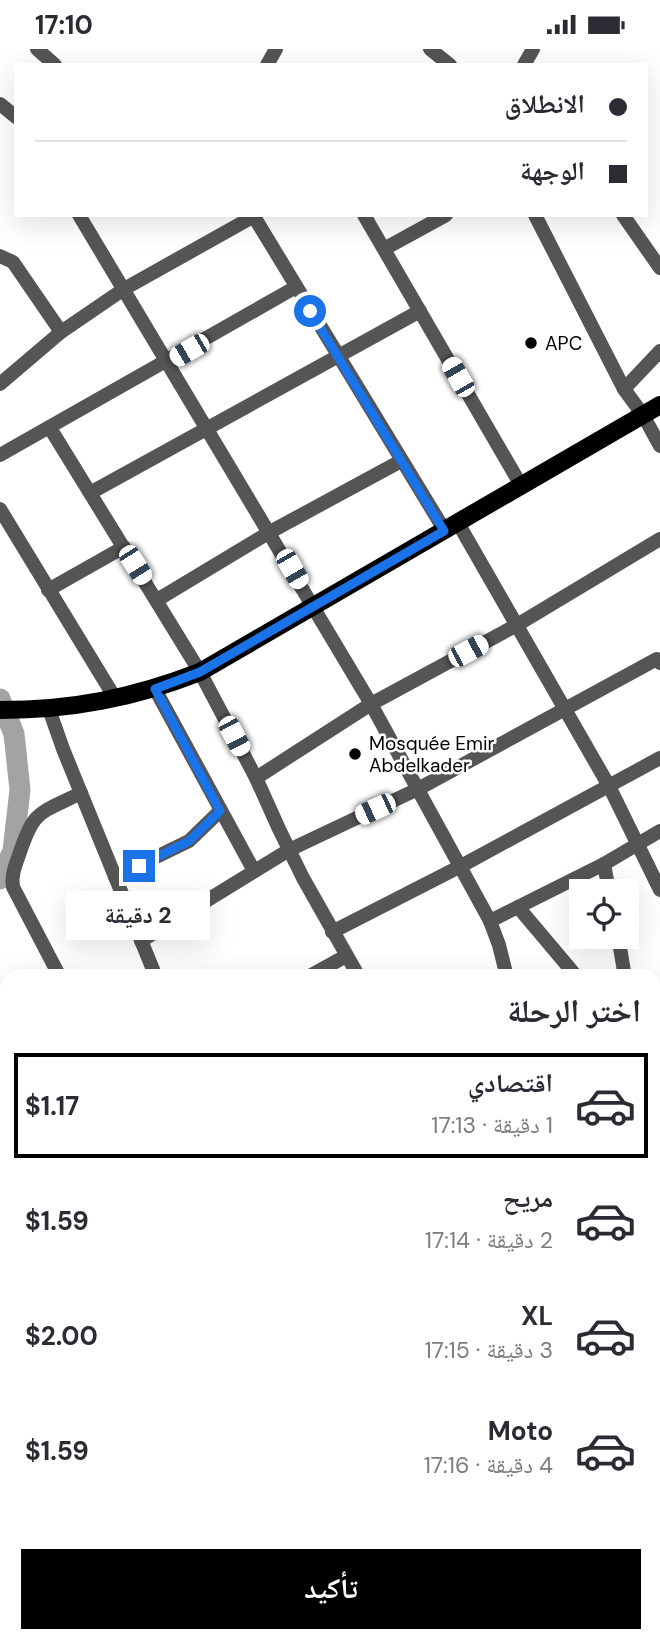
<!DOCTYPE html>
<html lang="ar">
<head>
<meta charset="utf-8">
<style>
  :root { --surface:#fff; --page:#f2f2f3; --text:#2b2b33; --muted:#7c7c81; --line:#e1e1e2; --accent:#000 }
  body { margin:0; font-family:"DM Sans","Noto Naskh Arabic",sans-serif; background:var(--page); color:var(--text); direction:rtl; height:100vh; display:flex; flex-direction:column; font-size:26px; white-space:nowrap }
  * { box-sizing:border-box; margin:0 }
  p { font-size:23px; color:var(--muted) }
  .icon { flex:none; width:38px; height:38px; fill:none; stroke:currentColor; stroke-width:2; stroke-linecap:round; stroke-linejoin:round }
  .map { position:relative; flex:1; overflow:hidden; direction:ltr }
  .side { position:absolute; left:0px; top:920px; width:662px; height:674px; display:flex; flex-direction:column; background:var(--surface); border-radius:21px 21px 0 0; box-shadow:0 7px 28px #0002; direction:rtl }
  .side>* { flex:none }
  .top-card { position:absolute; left:14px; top:14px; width:634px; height:154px; border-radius:0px; box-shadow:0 7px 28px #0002; direction:rtl; display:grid; align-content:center; height:154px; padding:0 21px; background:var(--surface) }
  .controls { position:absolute; left:569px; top:830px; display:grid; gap:14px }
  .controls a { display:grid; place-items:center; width:70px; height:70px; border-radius:0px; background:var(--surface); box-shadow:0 7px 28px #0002; font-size:35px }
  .end { position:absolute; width:32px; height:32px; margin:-16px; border:9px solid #1a73e8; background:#fff; box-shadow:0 0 0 4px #fff }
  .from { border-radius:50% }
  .bubble { position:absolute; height:49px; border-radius:0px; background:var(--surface); box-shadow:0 7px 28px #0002; font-size:23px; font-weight:700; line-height:49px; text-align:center; direction:rtl }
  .car { position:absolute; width:21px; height:42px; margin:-21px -10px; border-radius:9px; box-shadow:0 0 5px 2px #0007; background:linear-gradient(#fff 24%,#345 0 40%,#fff 0 76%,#345 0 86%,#fff 0) }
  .top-card b { display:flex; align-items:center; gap:24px; height:66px; font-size:26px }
  .top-card b+b { border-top:2px solid var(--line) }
  .top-card i { width:18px; height:18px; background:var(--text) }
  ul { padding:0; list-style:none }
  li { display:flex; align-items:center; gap:21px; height:105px; margin:0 14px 10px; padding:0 7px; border:4px solid transparent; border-radius:0px }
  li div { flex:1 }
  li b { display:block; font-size:26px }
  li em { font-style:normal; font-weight:700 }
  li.selected { border-color:var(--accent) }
  li>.icon { width:63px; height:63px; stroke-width:1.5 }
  h2 { padding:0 21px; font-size:32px; line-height:84px }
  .action { display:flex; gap:14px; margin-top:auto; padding:14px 21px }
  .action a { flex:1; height:80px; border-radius:0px; background:var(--accent); color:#fff; font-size:28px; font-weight:700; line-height:80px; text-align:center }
  .status { display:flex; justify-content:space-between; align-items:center; height:49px; padding:0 35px; background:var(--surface); direction:ltr }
  .status svg { height:19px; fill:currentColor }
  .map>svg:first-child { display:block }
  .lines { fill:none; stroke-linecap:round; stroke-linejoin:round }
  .river { stroke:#a3a3a3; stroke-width:21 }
  .street { stroke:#555; stroke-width:14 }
  .primary { stroke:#000; stroke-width:18 }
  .route { stroke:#1a73e8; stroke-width:9 }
  .poi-dot { fill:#000; stroke:#fff; stroke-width:2.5 }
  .labels { text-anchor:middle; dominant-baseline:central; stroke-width:5; stroke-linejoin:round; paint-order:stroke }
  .poi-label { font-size:19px; fill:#000; stroke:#fff; text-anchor:start }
</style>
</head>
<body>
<div class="status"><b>17:10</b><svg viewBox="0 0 49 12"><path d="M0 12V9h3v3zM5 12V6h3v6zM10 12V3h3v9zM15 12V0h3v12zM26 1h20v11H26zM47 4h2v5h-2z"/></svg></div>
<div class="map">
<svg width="660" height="1594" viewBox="0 0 660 1594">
  <rect width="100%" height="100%" fill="#fff"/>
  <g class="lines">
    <g class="river">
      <path d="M 0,650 L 14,685 L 20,741 L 13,802 L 0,830"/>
      <path d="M 0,1299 L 7,1321"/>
      <path d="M 0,1440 L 7,1417"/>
    </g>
    <g class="street">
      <path d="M 37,0 L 55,16"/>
      <path d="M 430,0 L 450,16"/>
      <path d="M 267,16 L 276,0"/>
      <path d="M 524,16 L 533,0"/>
      <path d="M 0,55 L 16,68"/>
      <path d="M 79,166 L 371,655 L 490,872 L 499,896 L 507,928"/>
      <path d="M 253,166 L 445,482"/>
      <path d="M 364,166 L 522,438"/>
      <path d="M 535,166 L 624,340 L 643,366 L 660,397"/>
      <path d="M 623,166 L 660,219"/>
      <path d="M 384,200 L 446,166"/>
      <path d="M 0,207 L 13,213 L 61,283"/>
      <path d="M 0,335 L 61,283 L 124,240 L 256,166"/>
      <path d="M 624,340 L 660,302"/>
      <path d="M 50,379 L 200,623 L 256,729 L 279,780 L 303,829 L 359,928"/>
      <path d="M 0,406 L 296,238"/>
      <path d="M 90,444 L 420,262"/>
      <path d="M 0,460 L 115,649"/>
      <path d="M 458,474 L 609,737 L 660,841"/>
      <path d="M 48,541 L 124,498"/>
      <path d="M 157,551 L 270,483 L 401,412"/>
      <path d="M 155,640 L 254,822"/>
      <path d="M 49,660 L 63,700 L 156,928"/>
      <path d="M 256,729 L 371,655 L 517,576 L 660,490"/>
      <path d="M 604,815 L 609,842"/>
      <path d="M 115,828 L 189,792 L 220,762"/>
      <path d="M 518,858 L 577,928"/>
      <path d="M 490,872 L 604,815 L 660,782"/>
      <path d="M 332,883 L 461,817 L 660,709"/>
      <path d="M 618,887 L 625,928"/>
      <path d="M 141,892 L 289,801 L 418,740 L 657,610 L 660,614"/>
      <path d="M 60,928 L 13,838 C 11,827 15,817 19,806 C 34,760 39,765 81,744"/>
      <path d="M 308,928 L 346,907"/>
      <path d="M 654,1079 L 660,1101"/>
      <path d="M 654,1153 L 660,1150"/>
      <path d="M 654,1307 L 660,1303"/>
      <path d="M 654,1432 L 660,1441"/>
      <path d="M 654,1509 L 660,1505"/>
      <path d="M 654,1529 L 660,1525"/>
      <path d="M 271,1587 L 275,1594"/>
      <path d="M 381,1587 L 386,1594"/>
      <path d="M 489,1587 L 493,1594"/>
      <path d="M 594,1587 L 598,1594"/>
      <path d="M 307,1594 L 317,1587"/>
      <path d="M 529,1594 L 539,1587"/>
      <path d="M 557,1594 L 568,1587"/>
    </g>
    <path class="primary" d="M 0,661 C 72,661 133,649 200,623 L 660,356"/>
  </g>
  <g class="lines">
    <path class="route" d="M 139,817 L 189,792 L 220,762 L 155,640 L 200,623 L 444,482 L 310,262"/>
  </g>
  <g class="poi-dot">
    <circle cx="531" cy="294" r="7"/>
    <circle cx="355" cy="705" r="7"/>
  </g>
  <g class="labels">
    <g class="poi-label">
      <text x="545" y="294">APC</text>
      <text x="369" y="694">Mosquée Emir<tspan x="369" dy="22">Abdelkader</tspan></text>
    </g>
  </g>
</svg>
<div class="controls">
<a><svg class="icon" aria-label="locate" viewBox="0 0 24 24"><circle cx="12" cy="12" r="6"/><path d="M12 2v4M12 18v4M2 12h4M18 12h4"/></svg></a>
</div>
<i class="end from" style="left:310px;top:262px"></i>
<i class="end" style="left:139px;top:817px"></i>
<div class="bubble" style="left:66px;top:842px;width:144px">2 دقيقة</div>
<i class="car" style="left:189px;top:301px;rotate:240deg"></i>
<i class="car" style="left:458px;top:328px;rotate:330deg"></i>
<i class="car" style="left:135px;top:516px;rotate:148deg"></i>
<i class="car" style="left:292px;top:520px;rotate:150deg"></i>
<i class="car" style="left:468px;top:602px;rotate:62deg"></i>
<i class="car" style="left:234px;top:687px;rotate:152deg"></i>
<i class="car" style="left:375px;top:760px;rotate:245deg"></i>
<div class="top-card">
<b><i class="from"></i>الانطلاق</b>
<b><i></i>الوجهة</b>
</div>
<section class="side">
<h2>اختر الرحلة</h2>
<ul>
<li class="selected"><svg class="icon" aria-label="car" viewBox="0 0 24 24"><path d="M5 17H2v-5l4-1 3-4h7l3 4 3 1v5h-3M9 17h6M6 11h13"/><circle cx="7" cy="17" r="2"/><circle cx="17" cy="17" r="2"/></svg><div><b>اقتصادي</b><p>1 دقيقة · 17:13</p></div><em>$1.17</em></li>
<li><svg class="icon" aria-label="car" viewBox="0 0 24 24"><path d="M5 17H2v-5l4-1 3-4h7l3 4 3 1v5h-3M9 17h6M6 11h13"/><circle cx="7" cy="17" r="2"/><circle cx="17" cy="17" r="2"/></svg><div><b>مريح</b><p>2 دقيقة · 17:14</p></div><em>$1.59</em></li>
<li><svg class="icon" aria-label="car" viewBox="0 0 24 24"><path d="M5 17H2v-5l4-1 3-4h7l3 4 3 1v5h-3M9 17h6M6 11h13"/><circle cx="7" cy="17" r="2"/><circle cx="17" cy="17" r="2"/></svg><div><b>XL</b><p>3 دقيقة · 17:15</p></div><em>$2.00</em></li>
<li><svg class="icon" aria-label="car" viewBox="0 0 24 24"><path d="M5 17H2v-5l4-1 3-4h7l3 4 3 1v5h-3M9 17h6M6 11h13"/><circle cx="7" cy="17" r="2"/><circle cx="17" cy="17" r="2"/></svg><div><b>Moto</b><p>4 دقيقة · 17:16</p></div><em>$1.59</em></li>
</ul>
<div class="action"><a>تأكيد</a></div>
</section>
</div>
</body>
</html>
